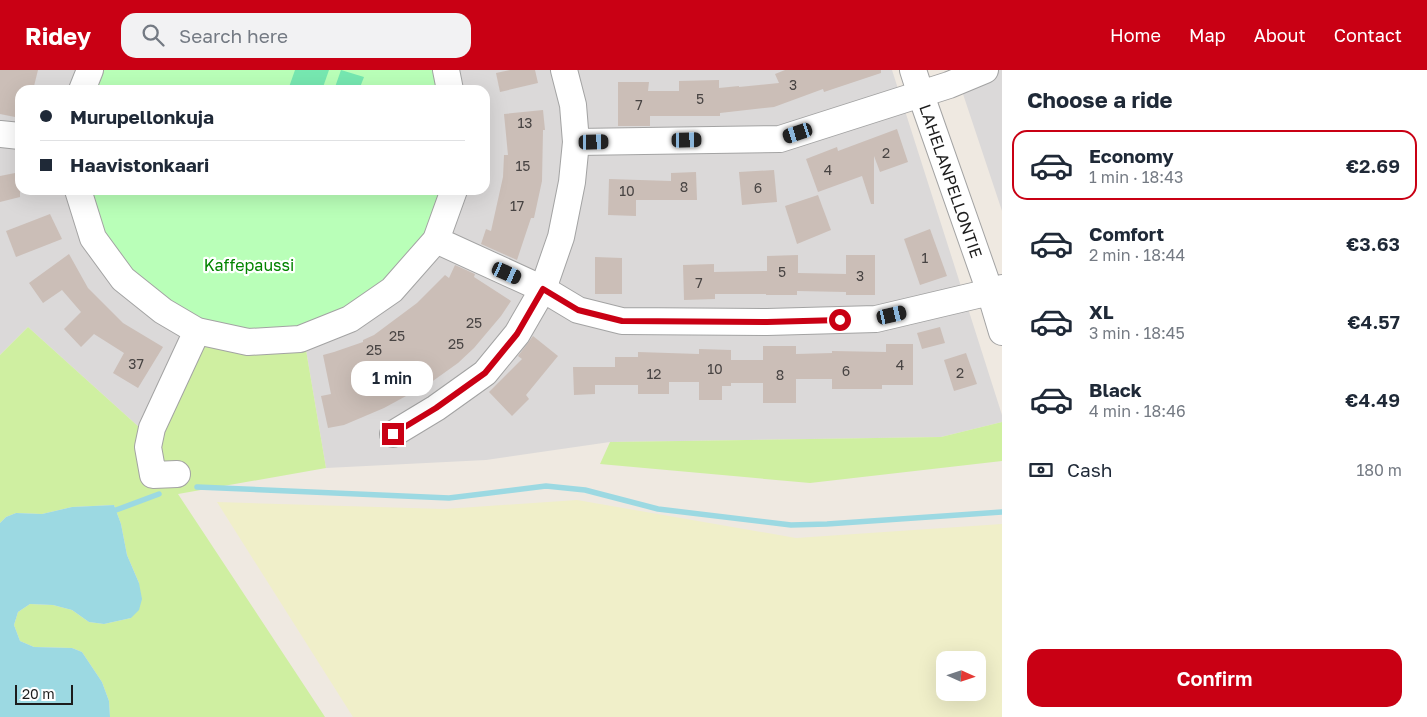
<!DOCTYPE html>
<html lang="en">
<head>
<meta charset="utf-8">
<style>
  :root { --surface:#fff; --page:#f2f2f3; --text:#1f2937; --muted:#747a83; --line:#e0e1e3; --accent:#c90014 }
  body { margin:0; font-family:"Golos Text",sans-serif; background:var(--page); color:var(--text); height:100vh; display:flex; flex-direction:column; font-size:19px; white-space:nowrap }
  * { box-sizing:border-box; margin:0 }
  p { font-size:16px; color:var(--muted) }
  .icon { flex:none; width:28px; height:28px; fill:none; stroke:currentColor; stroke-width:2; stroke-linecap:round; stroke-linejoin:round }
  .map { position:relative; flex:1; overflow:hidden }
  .sheet { display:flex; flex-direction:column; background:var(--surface); width:425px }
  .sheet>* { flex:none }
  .hud { position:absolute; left:15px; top:15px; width:475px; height:110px; border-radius:15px; box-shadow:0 5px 20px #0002; display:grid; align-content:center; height:110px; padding:0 25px; background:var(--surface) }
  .needle { width:32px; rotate:93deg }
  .tools { position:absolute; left:936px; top:581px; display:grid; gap:10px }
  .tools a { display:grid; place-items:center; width:50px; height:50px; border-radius:10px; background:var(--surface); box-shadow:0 5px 20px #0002; font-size:25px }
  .scale { position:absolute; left:15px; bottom:12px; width:58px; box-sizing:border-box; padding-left:5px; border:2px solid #1c1c1c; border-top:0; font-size:14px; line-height:18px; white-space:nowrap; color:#1c1c1c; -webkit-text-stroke:4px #fff; paint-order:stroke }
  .end { position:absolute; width:22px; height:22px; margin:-11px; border:6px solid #c90014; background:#fff; box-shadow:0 0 0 2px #fff }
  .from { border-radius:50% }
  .bubble { position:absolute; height:35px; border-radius:15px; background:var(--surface); box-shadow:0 5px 20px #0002; font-size:16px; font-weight:600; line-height:35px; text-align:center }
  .car { position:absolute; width:15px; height:30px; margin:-15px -8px; border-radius:6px; box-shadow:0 0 4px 1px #0007; background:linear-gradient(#222 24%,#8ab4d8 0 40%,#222 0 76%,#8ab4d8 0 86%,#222 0) }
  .hud b { display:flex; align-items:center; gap:18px; height:48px; font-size:19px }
  .hud b+b { border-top:1px solid var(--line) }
  .hud i { width:12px; height:12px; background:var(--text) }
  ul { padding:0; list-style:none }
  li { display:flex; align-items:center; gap:15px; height:70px; margin:0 10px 8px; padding:0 15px; border:2px solid transparent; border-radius:15px }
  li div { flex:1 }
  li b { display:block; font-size:19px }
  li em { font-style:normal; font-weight:600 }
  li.on { border-color:var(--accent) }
  li>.icon { width:45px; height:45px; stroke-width:1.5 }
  h2 { padding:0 25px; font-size:22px; line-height:60px }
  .pay { display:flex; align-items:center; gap:12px; height:55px; padding:0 25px; font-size:19px }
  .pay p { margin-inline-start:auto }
  .primary-button { display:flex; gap:10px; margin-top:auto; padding:10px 25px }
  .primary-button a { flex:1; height:58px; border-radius:15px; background:var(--accent); color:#fff; font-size:20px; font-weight:600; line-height:58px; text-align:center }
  header { display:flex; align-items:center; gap:30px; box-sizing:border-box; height:70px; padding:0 25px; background:var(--accent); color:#fff }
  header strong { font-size:24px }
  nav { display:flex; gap:28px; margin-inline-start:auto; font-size:18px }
  .search { width:350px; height:45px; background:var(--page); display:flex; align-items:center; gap:12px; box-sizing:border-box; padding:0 18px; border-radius:15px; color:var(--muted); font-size:19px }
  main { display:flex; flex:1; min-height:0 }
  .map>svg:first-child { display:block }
  .residential { fill:#dbd9d9; fill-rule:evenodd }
  .farmland { fill:#f0efc9; fill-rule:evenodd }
  .grass { fill:#cfefa1 }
  .park { fill:#b9ffb8 }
  .pitch { fill:#76e7b0 }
  .water { fill:#9cd9e2 }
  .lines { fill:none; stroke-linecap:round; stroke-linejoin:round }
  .stream { stroke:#9cd9e2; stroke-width:5.5 }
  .building { fill:#cbbeb7 }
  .minor-casing { stroke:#a3a3a3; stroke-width:28 }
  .minor { stroke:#fff; stroke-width:26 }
  .route { stroke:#c90014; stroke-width:6 }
  .labels { text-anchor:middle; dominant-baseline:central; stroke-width:4.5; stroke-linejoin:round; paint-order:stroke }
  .number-label { font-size:14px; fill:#484443 }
  .street-label { font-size:16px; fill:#1c1c1c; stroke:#fff }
  .park-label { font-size:16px; fill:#038400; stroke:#fff }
</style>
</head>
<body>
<header>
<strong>Ridey</strong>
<div class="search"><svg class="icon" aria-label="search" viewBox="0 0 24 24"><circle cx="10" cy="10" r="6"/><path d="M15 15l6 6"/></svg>Search here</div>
<nav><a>Home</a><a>Map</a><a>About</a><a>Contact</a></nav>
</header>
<main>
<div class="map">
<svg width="1002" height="647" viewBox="0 0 1002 647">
  <rect width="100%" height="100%" fill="#efe9e1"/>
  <g class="residential">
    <path d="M 0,0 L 892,0 L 1002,345 L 1002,352 L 941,367 L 610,372 L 486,390 L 326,398 L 306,280 L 140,358 L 28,257 L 0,285 ZM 20,20 L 485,20 L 485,120 L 20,120 Z"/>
    <path d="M 955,0 L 1002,0 L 1002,141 Z"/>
  </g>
  <path class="farmland" d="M 577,430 L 796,468 L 1002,454 L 1002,647 L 353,647 L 217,432 L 444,439 ZM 945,590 L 978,590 L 978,622 L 945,622 Z"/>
  <g class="grass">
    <path d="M 28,257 L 140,358 L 181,266 L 306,280 L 326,398 L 178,424 L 325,647 L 110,647 L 109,631 L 102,612 L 82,582 L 72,578 L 34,577 L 20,571 L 14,555 L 18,542 L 30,534 L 53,535 L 72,540 L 89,552 L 104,554 L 131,548 L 139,513 L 127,485 L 121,454 L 114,435 L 72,437 L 42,444 L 16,443 L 6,447 L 0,453 L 0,285 Z"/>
    <path d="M 1002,352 L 1002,391 L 810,413 L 600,394 L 610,372 L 941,367 Z"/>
  </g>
  <g class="park">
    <path d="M 90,0 L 446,0 L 450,20 L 82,20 Z"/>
    <path d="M 78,120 L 454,120 L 420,189 L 300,269 L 197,261 L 123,209 Z"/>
  </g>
  <g class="pitch">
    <path d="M 295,0 L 329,0 L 322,20 L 288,20 Z"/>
    <path d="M 341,0 L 364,7 L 359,20 L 334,20 Z"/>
  </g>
  <path class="water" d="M 114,435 L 121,454 L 127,485 L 139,513 L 142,529 L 139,540 L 131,548 L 104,554 L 89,552 L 72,540 L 53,535 L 30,534 L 18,542 L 14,555 L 20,571 L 34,577 L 72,578 L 82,582 L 102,612 L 109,631 L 110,647 L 0,647 L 0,453 L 6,447 L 16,443 L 42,444 L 72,437 Z"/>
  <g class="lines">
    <g class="stream">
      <path d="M 197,417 L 449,428 L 546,416 L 585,420 L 658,439 L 791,455 L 827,454 L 1002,442"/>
      <path d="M 116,440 L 159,424"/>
    </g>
  </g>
  <g class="building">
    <path d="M 0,0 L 38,0 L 33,20 L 20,20 L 20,48 L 0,44 Z"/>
    <path d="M 510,0 L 535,0 L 538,13 L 500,22 L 496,3 Z"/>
    <path d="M 785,0 L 881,0 L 881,3 L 824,22 L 823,19 L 774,37 L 720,43 L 720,46 L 650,46 L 650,56 L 618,56 L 618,12 L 649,12 L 648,21 L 679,21 L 679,11 L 719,10 L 719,18 L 739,16 L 739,17 L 779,13 L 775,4 Z"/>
    <path d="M 543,40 L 545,60 L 543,60 L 542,111 L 534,148 L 531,148 L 517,190 L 481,174 L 486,159 L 491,161 L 503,107 L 504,85 L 508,85 L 504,44 Z"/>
    <path d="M 897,59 L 908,92 L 880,102 L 874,86 L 874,134 L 871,134 L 862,106 L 818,122 L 806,89 L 837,77 L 838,81 Z"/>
    <path d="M 774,100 L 777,132 L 742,135 L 739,102 Z"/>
    <path d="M 20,102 L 20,127 L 0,132 L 0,106 Z"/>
    <path d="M 696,102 L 697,130 L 636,130 L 636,146 L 608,145 L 609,109 L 671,111 L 671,103 Z"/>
    <path d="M 818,125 L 831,160 L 797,174 L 785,136 Z"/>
    <path d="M 50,144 L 62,169 L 16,187 L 6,161 Z"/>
    <path d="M 930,159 L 947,206 L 920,215 L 904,169 Z"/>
    <path d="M 69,184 L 88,218 L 123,253 L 163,277 L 138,318 L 113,303 L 124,283 L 94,264 L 81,277 L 64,259 L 81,242 L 62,220 L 43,233 L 29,213 Z"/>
    <path d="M 798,185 L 798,203 L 846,204 L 846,185 L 875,185 L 875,225 L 846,225 L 846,222 L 797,221 L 797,225 L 766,225 L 766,224 L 715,224 L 715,229 L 684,230 L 683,195 L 714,194 L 714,202 L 767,201 L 767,186 Z"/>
    <path d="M 595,187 L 622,188 L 622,224 L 595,224 Z"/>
    <path d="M 455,195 L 475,204 L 474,207 L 511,231 L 501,246 L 474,278 L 458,293 L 430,313 L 384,338 L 344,355 L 328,358 L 321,326 L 331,324 L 323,285 L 334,282 L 363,272 L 363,270 L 374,265 L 417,233 L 445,205 L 449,208 Z"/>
    <path d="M 940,257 L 945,273 L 922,279 L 917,263 Z"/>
    <path d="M 533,266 L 558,286 L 526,325 L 529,329 L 512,346 L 489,322 L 522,289 L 518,286 Z"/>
    <path d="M 886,274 L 913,274 L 913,315 L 882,315 L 882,319 L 832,319 L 832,309 L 796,309 L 796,333 L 763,333 L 763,313 L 731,313 L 731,316 L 722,316 L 722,330 L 699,330 L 699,312 L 669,312 L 669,324 L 638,324 L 638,315 L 595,315 L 595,324 L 574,325 L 573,297 L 615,297 L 615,287 L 638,287 L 638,282 L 699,284 L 699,279 L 731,280 L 731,290 L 763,290 L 763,276 L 796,276 L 796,284 L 832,283 L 832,281 L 886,282 Z"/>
    <path d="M 966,283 L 977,314 L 954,321 L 944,290 Z"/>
  </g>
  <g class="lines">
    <defs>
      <g id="minor">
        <path d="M 446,0 L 450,20"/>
        <path d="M 913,0 L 921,25 L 990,222 L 1002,218"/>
        <path d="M 82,20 L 90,0"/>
        <path d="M 0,64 L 20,66"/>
        <path d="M 576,72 L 780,69 L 949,15 L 985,0"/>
        <path d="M 78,120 L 93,168 L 123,209 L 163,241 L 197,261 L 248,272 L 300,269 L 350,249 L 392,220 L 436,170 L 454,120"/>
        <path d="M 436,170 L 543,219 L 578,240 L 622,251 L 767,252 L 876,249 L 990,222 L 1002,262"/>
        <path d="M 393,364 L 436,338 L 485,303 L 517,264 L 543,219 L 561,167 L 572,112 L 576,72 L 573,35 L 564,0"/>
        <path d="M 177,404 L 153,405 L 148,377 L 152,358 L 197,261"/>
      </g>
    </defs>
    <use href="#minor" class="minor-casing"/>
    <use href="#minor" class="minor"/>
  </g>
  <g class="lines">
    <path class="route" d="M 393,364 L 436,338 L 485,303 L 517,264 L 543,219 L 578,240 L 622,251 L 767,252 L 840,250"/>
  </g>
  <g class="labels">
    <g class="number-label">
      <text x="793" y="14">3</text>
      <text x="700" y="28">5</text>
      <text x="639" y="34">7</text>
      <text x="525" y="52">13</text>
      <text x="886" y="82">2</text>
      <text x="523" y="95">15</text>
      <text x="828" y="99">4</text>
      <text x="684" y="116">8</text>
      <text x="758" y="117">6</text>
      <text x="627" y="120">10</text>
      <text x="517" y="135">17</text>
      <text x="925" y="187">1</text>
      <text x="782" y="201">5</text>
      <text x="860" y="205">3</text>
      <text x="699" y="212">7</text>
      <text x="474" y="252">25</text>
      <text x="397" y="265">25</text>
      <text x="456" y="273">25</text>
      <text x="374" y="279">25</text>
      <text x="136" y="293">37</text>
      <text x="900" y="294">4</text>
      <text x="715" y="298">10</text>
      <text x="846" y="300">6</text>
      <text x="960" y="302">2</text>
      <text x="654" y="303">12</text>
      <text x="780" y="304">8</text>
    </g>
    <g class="street-label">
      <text transform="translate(951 111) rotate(71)">LAHELANPELLONTIE</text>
    </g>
    <g class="park-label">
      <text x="249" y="195">Kaffepaussi</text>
    </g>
  </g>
</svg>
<div class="tools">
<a><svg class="needle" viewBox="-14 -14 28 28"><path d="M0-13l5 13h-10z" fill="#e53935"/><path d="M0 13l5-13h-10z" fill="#747a83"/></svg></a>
</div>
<div class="scale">20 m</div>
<i class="end from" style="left:840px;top:250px"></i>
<i class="end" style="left:393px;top:364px"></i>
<div class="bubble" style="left:351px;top:291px;width:82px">1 min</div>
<i class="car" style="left:798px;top:63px;rotate:252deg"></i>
<i class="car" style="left:687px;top:70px;rotate:89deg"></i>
<i class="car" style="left:594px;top:72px;rotate:89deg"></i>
<i class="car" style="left:507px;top:203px;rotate:114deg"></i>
<i class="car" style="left:892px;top:245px;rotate:77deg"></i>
<div class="hud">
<b><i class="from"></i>Murupellonkuja</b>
<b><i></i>Haavistonkaari</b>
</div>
</div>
<section class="sheet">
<h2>Choose a ride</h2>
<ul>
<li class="on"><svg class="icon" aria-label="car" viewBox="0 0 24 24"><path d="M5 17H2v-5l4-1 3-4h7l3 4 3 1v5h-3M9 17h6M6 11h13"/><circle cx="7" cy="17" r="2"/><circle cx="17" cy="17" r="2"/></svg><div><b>Economy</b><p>1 min · 18:43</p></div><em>€2.69</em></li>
<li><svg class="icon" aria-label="car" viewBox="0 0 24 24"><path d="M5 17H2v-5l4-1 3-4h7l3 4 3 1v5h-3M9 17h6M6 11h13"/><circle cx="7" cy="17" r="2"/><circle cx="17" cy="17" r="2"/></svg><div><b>Comfort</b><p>2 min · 18:44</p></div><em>€3.63</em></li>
<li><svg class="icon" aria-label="car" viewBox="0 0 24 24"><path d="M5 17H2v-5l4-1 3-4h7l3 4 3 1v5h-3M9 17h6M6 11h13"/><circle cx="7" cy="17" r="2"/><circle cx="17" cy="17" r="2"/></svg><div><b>XL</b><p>3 min · 18:45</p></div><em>€4.57</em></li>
<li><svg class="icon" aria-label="car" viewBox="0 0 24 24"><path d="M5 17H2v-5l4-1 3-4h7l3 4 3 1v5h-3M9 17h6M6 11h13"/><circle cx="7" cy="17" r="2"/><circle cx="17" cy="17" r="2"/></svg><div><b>Black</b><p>4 min · 18:46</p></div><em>€4.49</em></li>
</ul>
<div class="pay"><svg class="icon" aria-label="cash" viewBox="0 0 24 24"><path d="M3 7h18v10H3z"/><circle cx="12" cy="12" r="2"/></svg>Cash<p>180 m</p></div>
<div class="primary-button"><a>Confirm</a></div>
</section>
</main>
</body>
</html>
